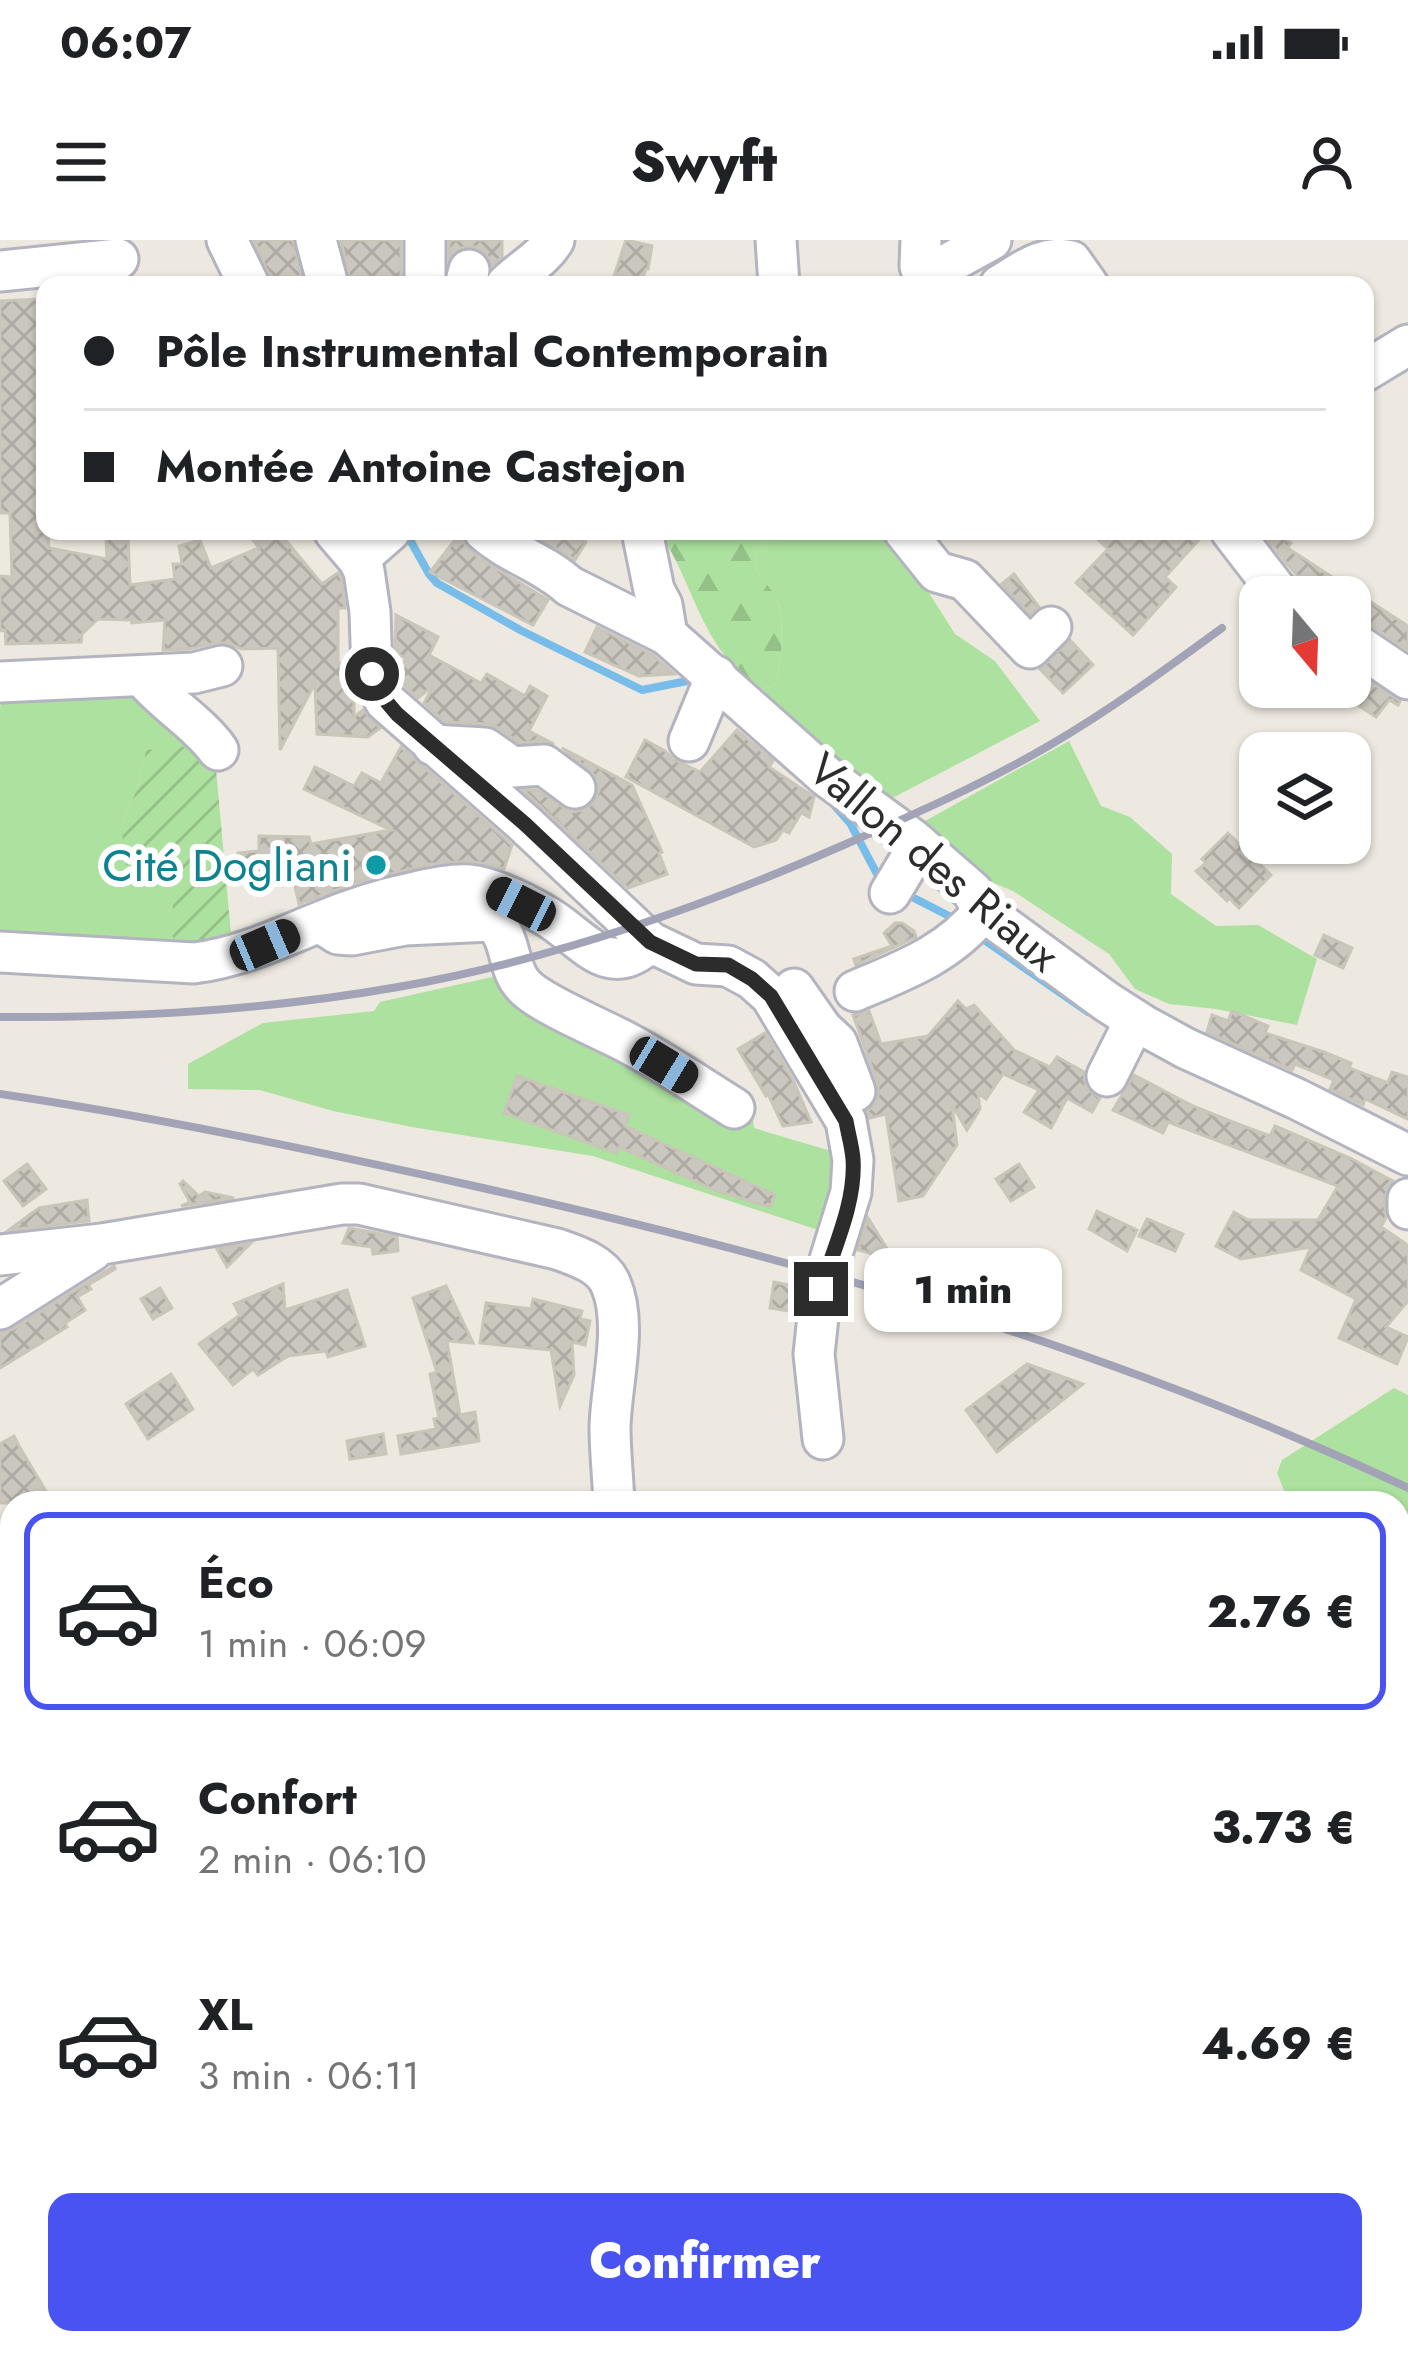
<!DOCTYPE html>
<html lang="fr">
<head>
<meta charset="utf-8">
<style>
  :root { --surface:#fff; --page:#f6f6f6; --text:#202124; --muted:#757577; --line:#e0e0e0; --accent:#4853f1 }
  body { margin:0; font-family:Jost,sans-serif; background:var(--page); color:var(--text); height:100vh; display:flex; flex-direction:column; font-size:45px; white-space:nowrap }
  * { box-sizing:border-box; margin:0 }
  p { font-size:39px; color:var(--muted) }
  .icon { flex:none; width:66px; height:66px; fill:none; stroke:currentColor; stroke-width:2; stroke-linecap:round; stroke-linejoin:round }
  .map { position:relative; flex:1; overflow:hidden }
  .side { position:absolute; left:0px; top:1251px; width:1410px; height:864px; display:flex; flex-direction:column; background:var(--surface); border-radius:36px 36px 0 0; box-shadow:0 3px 9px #0004 }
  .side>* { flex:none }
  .guide { position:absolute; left:36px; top:36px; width:1338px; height:264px; border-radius:24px; box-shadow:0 3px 9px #0004; display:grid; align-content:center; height:264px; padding:0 48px; background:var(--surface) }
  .needle { width:78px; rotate:161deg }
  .controls { position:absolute; left:1239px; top:336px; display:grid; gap:24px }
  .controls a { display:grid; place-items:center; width:132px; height:132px; border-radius:24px; background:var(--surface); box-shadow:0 3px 9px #0004; font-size:60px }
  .end { position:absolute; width:54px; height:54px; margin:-27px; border:15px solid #2c2c2c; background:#fff; box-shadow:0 0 0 6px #fff }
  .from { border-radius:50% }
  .bubble { position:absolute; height:84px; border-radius:24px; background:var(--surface); box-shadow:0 3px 9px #0004; font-size:39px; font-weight:800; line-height:84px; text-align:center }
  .car { position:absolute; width:36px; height:72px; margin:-36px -18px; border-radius:15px; box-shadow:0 0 9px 3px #0007; background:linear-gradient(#222 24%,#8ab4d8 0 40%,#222 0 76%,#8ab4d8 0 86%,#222 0) }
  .guide b { display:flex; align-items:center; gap:42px; height:114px; font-size:45px }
  .guide b+b { border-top:3px solid var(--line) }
  .guide i { width:30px; height:30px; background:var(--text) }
  ul { padding:21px 0 0; list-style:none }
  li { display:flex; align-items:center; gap:36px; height:198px; margin:0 24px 18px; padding:0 24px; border:6px solid transparent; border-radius:24px }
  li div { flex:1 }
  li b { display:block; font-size:45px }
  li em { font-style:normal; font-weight:800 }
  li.on { border-color:var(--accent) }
  li>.icon { width:108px; height:108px; stroke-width:1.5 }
  .button { display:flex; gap:24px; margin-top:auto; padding:24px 48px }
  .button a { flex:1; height:138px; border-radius:24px; background:var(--accent); color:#fff; font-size:48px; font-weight:800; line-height:138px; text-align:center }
  .status { display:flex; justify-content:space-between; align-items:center; height:84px; padding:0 60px; background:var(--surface); direction:ltr }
  .status svg { height:33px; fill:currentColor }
  header { display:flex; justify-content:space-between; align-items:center; height:156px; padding:0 48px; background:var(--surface); font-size:54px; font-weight:800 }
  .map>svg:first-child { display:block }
  .industrial { fill:url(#industrial-furrows) }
  .grass { fill:#ade19f }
  .forest { fill:url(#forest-firs) }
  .garden { fill:url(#garden-furrows) }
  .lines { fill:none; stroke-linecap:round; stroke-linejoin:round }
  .stream { stroke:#78bde9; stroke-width:8 }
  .building { fill:url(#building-cross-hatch); stroke:#c9c5b9; stroke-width:3 }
  .minor-casing { stroke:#b3b4bf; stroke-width:45 }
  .minor { stroke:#fff; stroke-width:39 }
  .rail { stroke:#a2a3b6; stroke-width:8 }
  .route { stroke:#2c2c2c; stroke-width:15 }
  .culture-dot { fill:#0f9aa8; stroke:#fff; stroke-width:4.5 }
  .labels { text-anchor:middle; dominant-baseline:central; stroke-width:12; stroke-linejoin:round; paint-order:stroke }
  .street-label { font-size:45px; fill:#2c2c2c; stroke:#fff }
  .culture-label { font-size:45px; fill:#0d838f; stroke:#fff; text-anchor:end }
</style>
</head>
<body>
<div class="status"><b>06:07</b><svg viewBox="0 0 49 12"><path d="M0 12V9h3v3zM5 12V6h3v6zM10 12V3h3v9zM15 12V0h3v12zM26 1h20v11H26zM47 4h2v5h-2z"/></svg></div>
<header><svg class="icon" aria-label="menu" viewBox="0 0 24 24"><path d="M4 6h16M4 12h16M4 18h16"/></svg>Swyft<svg class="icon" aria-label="person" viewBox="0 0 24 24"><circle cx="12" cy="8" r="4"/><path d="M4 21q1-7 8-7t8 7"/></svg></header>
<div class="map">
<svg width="1408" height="2115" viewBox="0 0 1408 2115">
  <defs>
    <pattern id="industrial-furrows" width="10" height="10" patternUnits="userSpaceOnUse" patternTransform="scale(3)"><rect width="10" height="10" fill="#e2e0e6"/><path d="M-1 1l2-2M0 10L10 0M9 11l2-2" fill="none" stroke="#c2c0c5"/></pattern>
    <pattern id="forest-firs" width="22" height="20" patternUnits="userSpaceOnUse" patternTransform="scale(3)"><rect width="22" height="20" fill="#ade19f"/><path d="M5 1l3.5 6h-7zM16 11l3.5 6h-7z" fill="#95c189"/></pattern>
    <pattern id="garden-furrows" width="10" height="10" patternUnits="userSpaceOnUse" patternTransform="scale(3)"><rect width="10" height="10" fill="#ade19f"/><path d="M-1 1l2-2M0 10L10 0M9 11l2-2" fill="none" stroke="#95c189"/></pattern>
    <pattern id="building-cross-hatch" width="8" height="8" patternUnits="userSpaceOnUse" patternTransform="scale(3)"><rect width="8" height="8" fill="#c9c7be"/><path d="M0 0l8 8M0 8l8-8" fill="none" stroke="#adaba3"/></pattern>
  </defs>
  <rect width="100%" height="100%" fill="#ede9e0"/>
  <g class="industrial">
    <path d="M 1398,1849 L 1408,1853 L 1408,1990 L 1398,2002 Z"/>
    <path d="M 1187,2103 L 1277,2103 L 1259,2115 L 1198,2115 Z"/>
  </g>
  <g class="grass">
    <path d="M 811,291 L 830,300 L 859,291 L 890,291 L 955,394 L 995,421 L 1040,481 L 879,565 L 762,449 L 775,445 C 782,430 785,375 777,360 C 764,335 755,343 755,310 L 781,292 Z"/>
    <path d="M 121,445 L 203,505 L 146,511 L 138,547 L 121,585 L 173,639 L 173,711 L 0,697 L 0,468 L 2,456 Z"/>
    <path d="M 1069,501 L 1101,566 L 1130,577 L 1172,614 L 1171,654 L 1216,686 L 1258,685 L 1317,719 L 1297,785 L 1216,769 L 1169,764 L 1135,749 L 1109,714 L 1013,651 L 969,633 L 918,585 Z"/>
    <path d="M 523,730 L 640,800 L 713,830 L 752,870 L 754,888 L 841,914 L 830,978 L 818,990 L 593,916 L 412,887 L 333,871 L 260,850 L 188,849 L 188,824 L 263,783 L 374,771 L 380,762 Z"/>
    <path d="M 1394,1148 L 1408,1155 L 1408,1492 L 1398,1472 L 1398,1263 L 1276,1263 L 1285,1253 L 1277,1233 L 1282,1220 Z"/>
    <path d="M 1408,2028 L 1408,2115 L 1292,2115 L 1308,2103 L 1398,2103 L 1398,2036 Z"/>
  </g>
  <g class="forest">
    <path d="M 658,291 L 787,291 L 781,292 L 755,310 C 755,344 765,335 777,360 C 785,375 782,430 775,445 L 762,449 C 749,439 736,429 726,417 C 696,380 686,329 658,291 Z"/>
    <path d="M 0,1439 L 12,1455 L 12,2103 L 333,2103 L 338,2115 L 0,2115 Z"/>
  </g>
  <path class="garden" d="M 203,505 L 216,529 L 232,705 L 173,711 L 173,640 L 127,633 L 121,585 L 138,547 L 146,510 Z"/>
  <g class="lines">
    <g class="stream">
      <path d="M 405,291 L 429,334 L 437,343 L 522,391 L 642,450 L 697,439"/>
      <path d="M 835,566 L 850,583 L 877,634 L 882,639"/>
      <path d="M 904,653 L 955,679"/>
      <path d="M 977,695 L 1088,772"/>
    </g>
  </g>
  <g class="building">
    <path d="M 254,0 L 293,0 L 301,35 L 283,45 L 273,45 Z"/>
    <path d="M 341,0 L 401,0 L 401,45 L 351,45 Z"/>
    <path d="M 449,0 L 502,0 L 502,17 L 492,25 L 485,12 L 476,7 L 464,7 L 453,12 L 449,18 Z"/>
    <path d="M 626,0 L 652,6 L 648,29 L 646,29 L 640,45 L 611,45 Z"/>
    <path d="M 39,59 L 42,118 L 45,118 L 45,291 L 48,291 L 49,308 L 107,319 L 106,299 L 128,298 L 130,345 L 175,339 L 173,324 L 182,324 L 179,306 L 200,300 L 211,328 L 259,308 L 246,291 L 278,291 L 322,344 L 338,333 L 341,338 L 345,368 L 338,368 L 338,423 L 348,423 L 348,436 L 354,451 L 354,477 L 363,470 L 380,488 L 368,497 L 317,494 L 315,443 L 280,510 L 278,408 L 242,409 L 227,403 L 217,403 L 188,409 L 163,410 L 165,380 L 132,383 L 131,380 L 98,379 L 82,394 L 81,402 L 6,404 L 5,390 L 0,391 L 0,336 L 12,337 L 10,273 L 0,273 L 0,61 Z"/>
    <path d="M 527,291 L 564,291 L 586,302 L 575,320 Z"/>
    <path d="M 1089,291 L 1207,291 L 1165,337 L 1176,347 L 1133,395 L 1076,343 L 1108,309 Z"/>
    <path d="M 1261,291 L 1273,291 L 1291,303 L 1281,316 Z"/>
    <path d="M 461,292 L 462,301 L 479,318 L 548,360 L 533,385 L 430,332 Z"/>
    <path d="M 1289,309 L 1408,386 L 1408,410 L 1363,380 L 1350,376 L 1350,357 L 1310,357 L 1306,345 L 1283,319 Z"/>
    <path d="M 1014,334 L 1039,367 L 1030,374 L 1002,344 Z"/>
    <path d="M 396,375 L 438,397 L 429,415 L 481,443 L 487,434 L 525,456 L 530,446 L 547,456 L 529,491 L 554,504 L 542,501 L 519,503 L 499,488 L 488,484 L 445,482 L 424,463 L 434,445 L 418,458 L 405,446 L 398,433 L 406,418 L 395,413 Z"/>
    <path d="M 597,387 L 653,415 L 674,434 L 639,436 L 585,412 Z"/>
    <path d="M 1070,400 L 1093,425 L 1063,453 L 1040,429 Z"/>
    <path d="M 1350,429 L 1400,461 L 1398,465 L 1389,460 L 1376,477 L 1350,460 Z"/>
    <path d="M 737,490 L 773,521 L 769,527 L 814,557 L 809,577 L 801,573 L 789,593 L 783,590 L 776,600 L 754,607 L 626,537 L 645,500 L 665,511 L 673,519 L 700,532 Z"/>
    <path d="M 401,507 L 512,605 L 504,629 L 471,621 L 431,624 L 358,642 L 299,664 L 292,633 L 241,635 L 238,613 L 259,611 L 259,596 L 309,597 L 311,604 L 391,590 L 304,549 L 315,527 L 354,546 L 362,533 L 381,543 Z"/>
    <path d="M 562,508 L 632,545 L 662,612 L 659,613 L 667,634 L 628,648 L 523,550 L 537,550 L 571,572 L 583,570 L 593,563 L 599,550 L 596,537 Z"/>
    <path d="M 1228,593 L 1271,635 L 1239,668 L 1229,658 L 1227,661 L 1196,631 L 1206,623 L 1202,619 Z"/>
    <path d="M 895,683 L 902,683 L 914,691 L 916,697 L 856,725 L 854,719 L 892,706 L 884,693 Z"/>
    <path d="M 1324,695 L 1352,708 L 1343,728 L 1315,715 Z"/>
    <path d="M 958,761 L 966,769 L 974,765 L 1014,810 L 1050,827 L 1057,817 L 1084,832 L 1086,848 L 1100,858 L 1092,872 L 1067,858 L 1051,888 L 1024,872 L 1039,850 L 1003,834 L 986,859 L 978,853 L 980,869 L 967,890 L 952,865 L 957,905 L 923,956 L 899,961 L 886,874 L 870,878 L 867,871 L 874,865 L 878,856 L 878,844 L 853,775 L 869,771 L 881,804 L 928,796 Z"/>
    <path d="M 1232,771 L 1268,786 L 1265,793 L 1324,812 L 1351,823 L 1349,828 L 1388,843 L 1392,832 L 1408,837 L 1408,879 L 1365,859 L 1363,865 L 1330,849 L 1334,840 L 1295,824 L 1292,830 L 1207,792 L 1212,775 L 1228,781 Z"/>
    <path d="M 765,793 L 793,840 L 811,882 L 783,886 L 768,854 L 766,856 L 738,809 Z"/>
    <path d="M 1134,835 L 1193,866 L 1230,881 L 1270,896 L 1275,886 L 1350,918 L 1393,941 L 1384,958 L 1386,977 L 1381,987 L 1406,1004 L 1408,1010 L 1408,1061 L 1386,1087 L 1408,1097 L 1397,1124 L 1339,1098 L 1356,1059 L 1301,1030 L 1311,1007 L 1241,1019 L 1216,1006 L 1234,972 L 1248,980 L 1318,980 L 1338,946 L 1168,882 L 1163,893 L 1113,870 Z"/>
    <path d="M 517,836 L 629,875 L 625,886 L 775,955 L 770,967 L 717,951 L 619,907 L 616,913 L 504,873 Z"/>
    <path d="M 27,924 L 46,949 L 23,966 L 4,941 Z"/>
    <path d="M 1019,924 L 1034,947 L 1011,961 L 996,939 Z"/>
    <path d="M 183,941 L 199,956 L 205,952 L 234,958 L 181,966 L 190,962 L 180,944 Z"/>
    <path d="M 87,960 L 89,981 L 9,990 L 39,968 Z"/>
    <path d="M 1097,971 L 1137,990 L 1127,1011 L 1089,989 Z"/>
    <path d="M 868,978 L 894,1020 L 858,1010 Z"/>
    <path d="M 1147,979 L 1183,994 L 1175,1011 L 1139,996 Z"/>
    <path d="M 349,988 L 397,997 L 398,1011 L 373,1014 L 372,1007 L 343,1003 Z"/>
    <path d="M 250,1004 L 227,1027 L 217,1009 Z"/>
    <path d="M 114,1026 L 115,1029 L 88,1045 L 91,1049 L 77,1057 L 85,1070 L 65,1083 L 67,1087 L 0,1128 L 0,1093 L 13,1089 Z"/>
    <path d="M 774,1042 L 794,1046 L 789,1071 L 770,1068 Z"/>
    <path d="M 283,1044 L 285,1070 L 347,1050 L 365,1106 L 328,1117 L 326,1111 L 288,1116 L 258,1135 L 253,1129 L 233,1145 L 199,1104 L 240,1075 L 234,1064 Z"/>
    <path d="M 446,1046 L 473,1103 L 447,1101 L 460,1175 L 475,1172 L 479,1201 L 401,1214 L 398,1196 L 436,1189 L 434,1179 L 439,1178 L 430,1134 L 437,1132 L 413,1058 Z"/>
    <path d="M 160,1048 L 172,1068 L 153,1079 L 141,1059 Z"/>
    <path d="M 533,1059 L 582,1071 L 580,1079 L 590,1081 L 585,1105 L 572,1102 L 574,1135 L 560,1166 L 551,1110 L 480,1103 L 486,1063 L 531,1069 Z"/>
    <path d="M 1027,1124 L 1083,1144 L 997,1212 L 966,1170 Z"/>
    <path d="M 171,1134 L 193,1169 L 148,1199 L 126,1164 Z"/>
    <path d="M 383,1194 L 386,1214 L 350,1219 L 347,1201 Z"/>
    <path d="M 14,1196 L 19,1206 L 53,1263 L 0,1263 L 0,1204 Z"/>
  </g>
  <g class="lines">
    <defs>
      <g id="minor">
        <path d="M 227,0 L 249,45"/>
        <path d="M 316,0 L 328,45"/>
        <path d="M 425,0 L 425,45"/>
        <path d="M 776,0 L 779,45"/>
        <path d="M 921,0 L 920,26 L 926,45"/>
        <path d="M 0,31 L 118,19"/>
        <path d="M 465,45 L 469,30"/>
        <path d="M 506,45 C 522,29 543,19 554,0"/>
        <path d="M 927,45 L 951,22 L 991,0"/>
        <path d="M 1000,45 C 1024,31 1043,14 1071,21 L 1088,45"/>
        <path d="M 1365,131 L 1408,105"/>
        <path d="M 334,291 L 358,319 L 364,331 L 370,372 L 372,434 L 385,461 L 525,584 L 650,702 L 696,724 L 728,726 L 752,739 L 771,756 L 846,881 L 853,920 L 851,952 L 821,1049 L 814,1114 L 823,1199"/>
        <path d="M 484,291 C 510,314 544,323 569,346 L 667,395 L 826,536 L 912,599 L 972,651 L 983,671 L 1107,762 L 1143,785 L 1185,808 L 1297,859 L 1408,915"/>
        <path d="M 642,291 L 654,350 L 662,365 L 667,395"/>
        <path d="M 904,291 L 937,332 L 965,340 L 1030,408 L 1051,387"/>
        <path d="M 1231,291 L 1278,352 L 1286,357"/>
        <path d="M 358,319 L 390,291"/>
        <path d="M 1350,400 L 1408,439"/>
        <path d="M 143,437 C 165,464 198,482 218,510"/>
        <path d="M 0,442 L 194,433 L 222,426"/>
        <path d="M 689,501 L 716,436"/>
        <path d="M 433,505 L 485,508 L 512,527 L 544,525 L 575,548"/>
        <path d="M 890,653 L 919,605"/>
        <path d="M 327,687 L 338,694 L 352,695 L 405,685 L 491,681 C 513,696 506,728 524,746 C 539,763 599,788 622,800 C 661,820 697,845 734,868"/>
        <path d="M 0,712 L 194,723 C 237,718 278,699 317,683 C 350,669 381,659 415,652 C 433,648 452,644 470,645 C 496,648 526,664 548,677 C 584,699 609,742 650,702"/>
        <path d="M 794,749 L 822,789 L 837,803 L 855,851"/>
        <path d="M 855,751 C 902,731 950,714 983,671"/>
        <path d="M 1107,836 L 1135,780"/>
        <path d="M 1408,959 L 1408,969"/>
        <path d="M 0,1015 L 102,1004 L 342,964 L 359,964 L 557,1009 C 577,1016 603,1024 611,1045 C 628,1084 611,1145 610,1187 C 610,1212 613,1238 614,1263"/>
        <path d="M 0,1069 L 92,1011"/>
        <path d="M 0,1384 L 12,1383"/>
        <path d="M 1398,1525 L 1408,1544"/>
      </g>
    </defs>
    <use href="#minor" class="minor-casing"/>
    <use href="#minor" class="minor"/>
    <g class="rail">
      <path d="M 0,777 C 132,778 267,770 398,747 C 552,720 703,667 846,604 C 915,574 985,543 1050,505 C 1110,470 1166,429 1222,388"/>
      <path d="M 0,854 C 156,877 311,910 465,944 C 788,1016 1108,1106 1408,1248"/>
    </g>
  </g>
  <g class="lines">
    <path class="route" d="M 372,434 L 386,461 L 397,474 L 525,584 L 650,702 L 696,724 L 728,725 L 752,739 L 771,756 L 846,881 C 848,893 852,906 853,919 C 856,962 834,1008 821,1049"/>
  </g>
  <circle class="culture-dot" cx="376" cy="625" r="12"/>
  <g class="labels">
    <g class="street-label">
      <text transform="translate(934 622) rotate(40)">Vallon des Riaux</text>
    </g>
    <g class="culture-label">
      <text x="352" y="625">Cité Dogliani</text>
    </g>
  </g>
</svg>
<div class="controls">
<a><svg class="needle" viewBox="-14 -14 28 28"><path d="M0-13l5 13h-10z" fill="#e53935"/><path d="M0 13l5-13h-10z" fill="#757577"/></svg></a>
<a><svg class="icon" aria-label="layers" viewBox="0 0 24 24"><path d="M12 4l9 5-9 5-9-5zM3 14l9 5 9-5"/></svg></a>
</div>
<i class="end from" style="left:372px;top:434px"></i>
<i class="end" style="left:821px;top:1049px"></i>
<div class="bubble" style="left:864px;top:1008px;width:198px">1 min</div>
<i class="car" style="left:521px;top:664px;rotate:297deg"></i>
<i class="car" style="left:265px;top:705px;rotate:67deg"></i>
<i class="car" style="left:664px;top:825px;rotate:121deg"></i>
<div class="guide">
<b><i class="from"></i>Pôle Instrumental Contemporain</b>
<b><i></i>Montée Antoine Castejon</b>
</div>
<section class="side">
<ul>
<li class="on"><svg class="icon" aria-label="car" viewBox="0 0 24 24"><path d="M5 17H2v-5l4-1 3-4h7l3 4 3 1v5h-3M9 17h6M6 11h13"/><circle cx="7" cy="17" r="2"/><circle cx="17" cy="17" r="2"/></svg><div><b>Éco</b><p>1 min · 06:09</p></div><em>2.76 €</em></li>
<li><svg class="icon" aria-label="car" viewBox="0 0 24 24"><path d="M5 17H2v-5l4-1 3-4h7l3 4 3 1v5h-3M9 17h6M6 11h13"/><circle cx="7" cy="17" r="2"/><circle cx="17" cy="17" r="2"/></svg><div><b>Confort</b><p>2 min · 06:10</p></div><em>3.73 €</em></li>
<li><svg class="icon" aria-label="car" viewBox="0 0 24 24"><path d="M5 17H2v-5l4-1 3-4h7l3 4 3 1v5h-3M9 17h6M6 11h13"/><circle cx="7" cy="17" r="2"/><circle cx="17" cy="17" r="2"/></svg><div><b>XL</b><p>3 min · 06:11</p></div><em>4.69 €</em></li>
</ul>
<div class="button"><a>Confirmer</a></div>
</section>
</div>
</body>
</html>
